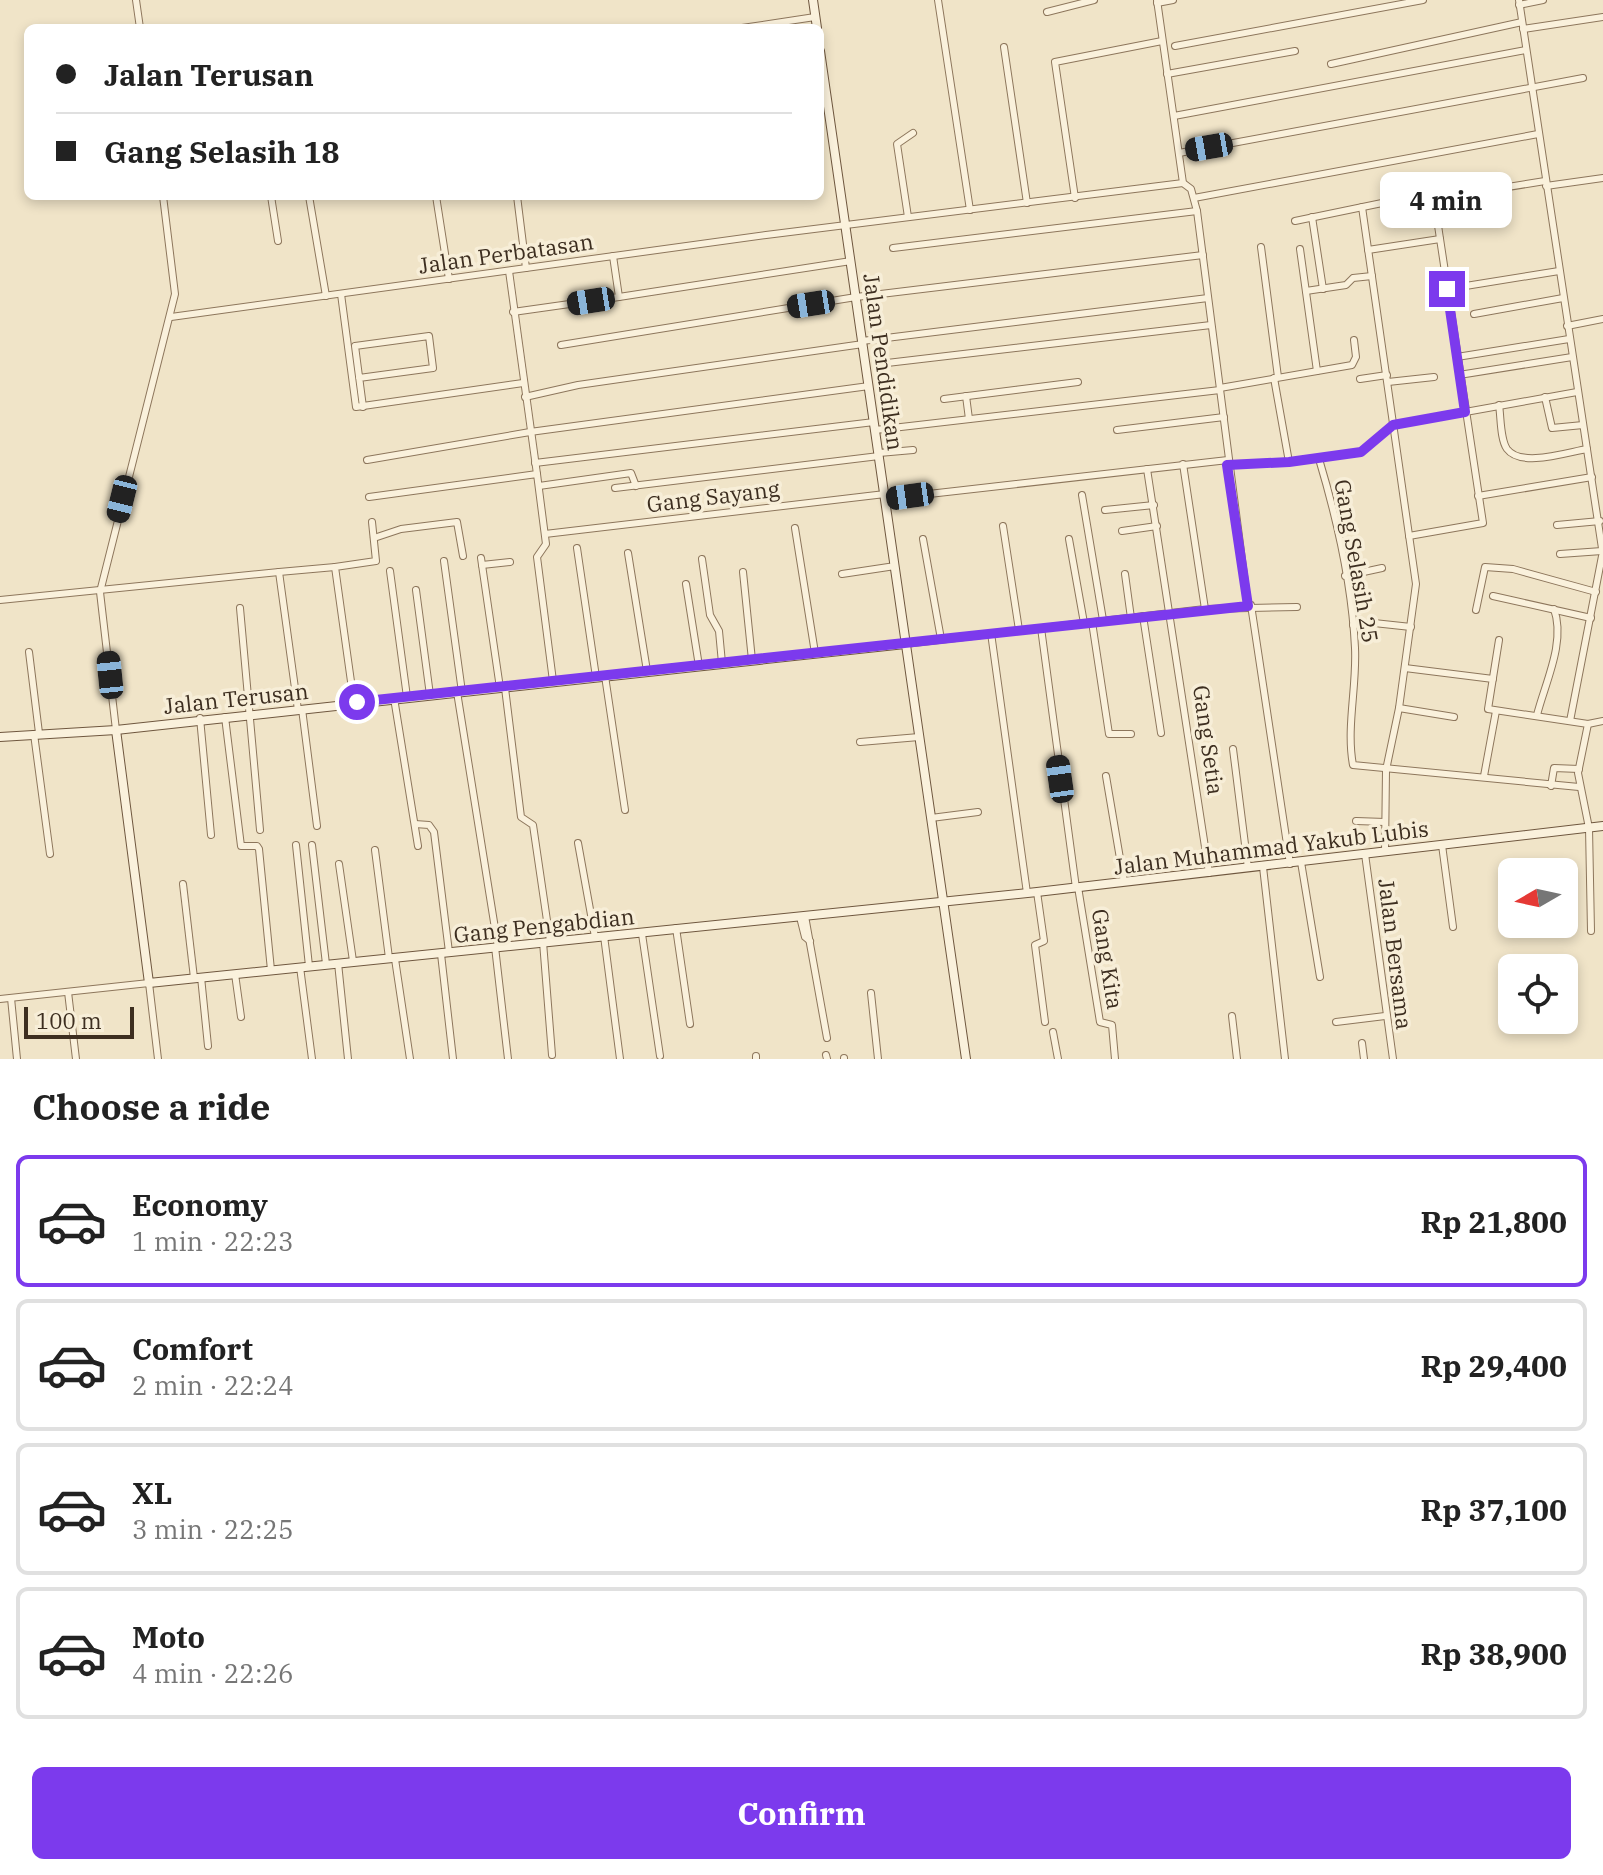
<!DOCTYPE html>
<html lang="en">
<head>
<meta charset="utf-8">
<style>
  :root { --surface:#fff; --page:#f2f2f2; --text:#222; --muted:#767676; --line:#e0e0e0; --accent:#7c3aed }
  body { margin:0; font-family:"IBM Plex Serif",serif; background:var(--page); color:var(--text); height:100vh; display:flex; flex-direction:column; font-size:30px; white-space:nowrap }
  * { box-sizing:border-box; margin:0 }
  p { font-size:26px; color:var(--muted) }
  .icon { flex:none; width:44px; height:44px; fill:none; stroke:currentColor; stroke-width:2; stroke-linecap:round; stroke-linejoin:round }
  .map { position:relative; height:1059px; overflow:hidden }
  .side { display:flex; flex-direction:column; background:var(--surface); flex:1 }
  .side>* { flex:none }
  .guide { position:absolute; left:24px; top:24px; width:800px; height:176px; border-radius:12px; box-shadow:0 4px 12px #0003; display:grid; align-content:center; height:176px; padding:0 32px; background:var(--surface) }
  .needle { width:52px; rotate:261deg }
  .controls { position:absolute; left:1498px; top:858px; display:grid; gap:16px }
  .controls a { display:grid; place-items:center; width:80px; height:80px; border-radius:12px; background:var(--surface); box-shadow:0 4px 12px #0003; font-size:40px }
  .scale { position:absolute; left:24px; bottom:20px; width:110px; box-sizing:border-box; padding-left:8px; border:4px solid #3d2e20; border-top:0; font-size:22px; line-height:28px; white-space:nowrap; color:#3d2e20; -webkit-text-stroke:6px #f7eed8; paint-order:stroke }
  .end { position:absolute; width:36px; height:36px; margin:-18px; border:10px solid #7c3aed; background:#fff; box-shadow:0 0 0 4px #fff }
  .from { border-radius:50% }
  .bubble { position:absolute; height:56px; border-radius:12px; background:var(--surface); box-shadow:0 4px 12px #0003; font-size:26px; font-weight:700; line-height:56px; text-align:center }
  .car { position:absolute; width:24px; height:48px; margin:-24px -12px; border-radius:10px; box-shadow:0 0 6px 2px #0007; background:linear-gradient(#222 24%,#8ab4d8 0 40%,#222 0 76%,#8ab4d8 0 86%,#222 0) }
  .guide b { display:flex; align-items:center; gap:28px; height:76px; font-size:30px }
  .guide b+b { border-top:2px solid var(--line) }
  .guide i { width:20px; height:20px; background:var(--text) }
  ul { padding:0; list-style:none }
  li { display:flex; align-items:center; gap:24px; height:132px; margin:0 16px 12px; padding:0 16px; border:4px solid var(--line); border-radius:12px }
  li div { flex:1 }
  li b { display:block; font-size:30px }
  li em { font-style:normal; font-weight:700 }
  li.on { border-color:var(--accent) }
  li>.icon { width:72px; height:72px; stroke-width:1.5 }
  h2 { padding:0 32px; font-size:36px; line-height:96px }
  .action { display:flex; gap:16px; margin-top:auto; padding:16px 32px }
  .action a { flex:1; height:92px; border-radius:12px; background:var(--accent); color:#fff; font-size:32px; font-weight:700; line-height:92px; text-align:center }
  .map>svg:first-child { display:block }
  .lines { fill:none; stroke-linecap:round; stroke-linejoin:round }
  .street-casing { stroke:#8d765c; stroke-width:8 }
  .secondary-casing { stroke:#6f573f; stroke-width:10 }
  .street { stroke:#faf1dc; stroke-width:6 }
  .secondary { stroke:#faf1dc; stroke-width:8 }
  .route { stroke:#7c3aed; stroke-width:10 }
  .labels { text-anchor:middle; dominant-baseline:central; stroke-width:7; stroke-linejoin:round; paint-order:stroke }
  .street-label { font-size:22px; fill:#3d2e20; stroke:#f7eed8 }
</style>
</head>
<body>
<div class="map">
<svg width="1603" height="1059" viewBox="0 0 1603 1059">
  <rect width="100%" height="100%" fill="#f0e4c8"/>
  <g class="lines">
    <defs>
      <g id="street">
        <path d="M 136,0 L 140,28"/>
        <path d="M 938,0 L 970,210"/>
        <path d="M 1157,0 L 1183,183 L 1191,189 L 1197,211 L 1248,606"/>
        <path d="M 1519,0 L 1603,555"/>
        <path d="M 1157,3 L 1173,0"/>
        <path d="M 1519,5 L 1543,0"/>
        <path d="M 1047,12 L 1094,0"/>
        <path d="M 742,28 L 815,17"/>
        <path d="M 1523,29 L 1603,17"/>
        <path d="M 1175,46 L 1423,0"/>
        <path d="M 1004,47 L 1027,203"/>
        <path d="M 1331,64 L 1522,22"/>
        <path d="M 1167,74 L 1295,51"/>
        <path d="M 1174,116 L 1526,50"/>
        <path d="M 1179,153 L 1583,78"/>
        <path d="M 1546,186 L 1603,178"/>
        <path d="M 271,196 L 278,241"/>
        <path d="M 309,196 L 326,296"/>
        <path d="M 436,196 L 449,279"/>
        <path d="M 517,196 L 526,268"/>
        <path d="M 1075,198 L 1055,62 L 1162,41"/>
        <path d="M 1194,198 L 1538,134"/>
        <path d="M 1362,207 L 1416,584 L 1399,708 L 1386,770 L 1385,852"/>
        <path d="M 908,217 L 897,144 L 913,133"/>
        <path d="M 1312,217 L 1323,289"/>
        <path d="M 1295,221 L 1382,203 L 1434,199 L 1545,181"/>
        <path d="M 1261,247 L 1278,377"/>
        <path d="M 893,248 L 1197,211"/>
        <path d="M 1300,249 L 1317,371"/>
        <path d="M 1368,250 L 1440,239"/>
        <path d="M 509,271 L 537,474"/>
        <path d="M 1447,289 L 1559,271"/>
        <path d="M 1306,291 L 1346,285 L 1353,278 L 1372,276"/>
        <path d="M 341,294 L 356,407 L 523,383"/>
        <path d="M 619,297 L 851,261"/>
        <path d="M 513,312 L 619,297 L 613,256"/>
        <path d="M 1474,314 L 1563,298"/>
        <path d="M 171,317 L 766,235 L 1183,183"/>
        <path d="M 1567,326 L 1603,319"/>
        <path d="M 862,341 L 1208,298"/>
        <path d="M 561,345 L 856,297 L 1203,255"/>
        <path d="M 1457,357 L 1569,339"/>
        <path d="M 887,363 L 1211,325"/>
        <path d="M 1459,375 L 1572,357"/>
        <path d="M 359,378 L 433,368 L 429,336 L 355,346 L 363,407"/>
        <path d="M 1274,378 L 1289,462"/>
        <path d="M 1360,379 L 1387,375"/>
        <path d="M 1388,382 L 1434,377"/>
        <path d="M 1220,388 L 1352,365 L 1356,357 L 1354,340"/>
        <path d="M 966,396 L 969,419"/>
        <path d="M 525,397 L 578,385 L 863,344"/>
        <path d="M 1545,397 L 1552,428 L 1583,425"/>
        <path d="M 944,399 L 1078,382"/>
        <path d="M 1499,405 C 1501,417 1500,439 1507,449 C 1521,468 1568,452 1587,449"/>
        <path d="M 875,430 L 1220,390"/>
        <path d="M 1117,430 L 1224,417"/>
        <path d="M 879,453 L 913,450"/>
        <path d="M 1319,459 C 1337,519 1352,584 1355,648 C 1357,686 1346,728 1353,765 L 1579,787"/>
        <path d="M 367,460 L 530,432 L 869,386"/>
        <path d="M 535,463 L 874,422"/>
        <path d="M 1183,464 L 1205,609"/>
        <path d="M 1227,465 L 1289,462 L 1361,452 L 1393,425 L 1577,392"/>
        <path d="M 1147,469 L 1209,873"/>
        <path d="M 539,486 L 631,473 L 636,486"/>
        <path d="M 615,488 L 879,456"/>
        <path d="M 1082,495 L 1103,620"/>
        <path d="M 1478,496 L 1592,477"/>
        <path d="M 369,497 L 537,474 L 546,544 L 537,557 L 553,681"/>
        <path d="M 885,499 L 1228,460"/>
        <path d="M 1105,510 L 1154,505"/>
        <path d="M 1557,525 L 1600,521"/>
        <path d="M 1003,526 L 1019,630"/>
        <path d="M 795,528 L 815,653"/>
        <path d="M 1122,531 L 1157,526"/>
        <path d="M 545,534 L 885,494"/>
        <path d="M 1409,536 L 1483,523 L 1434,199"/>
        <path d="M 374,538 L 401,529 L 457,522 L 463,556"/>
        <path d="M 923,539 L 941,639"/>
        <path d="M 1069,539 L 1084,623"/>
        <path d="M 577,548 L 596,677"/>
        <path d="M 628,553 L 647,671"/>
        <path d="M 1560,554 L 1602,551"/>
        <path d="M 481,558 L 500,688"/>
        <path d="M 702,559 L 710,615 L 719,631 L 722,663"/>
        <path d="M 444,561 L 462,692"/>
        <path d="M 482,565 L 510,562"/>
        <path d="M 390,571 L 407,697"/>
        <path d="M 743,572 L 752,660"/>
        <path d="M 842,574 L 895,566"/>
        <path d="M 1125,574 L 1131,618"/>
        <path d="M 1345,576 L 1382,568"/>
        <path d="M 686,584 L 699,666"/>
        <path d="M 416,590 L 430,695"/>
        <path d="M 1493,596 L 1591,618"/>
        <path d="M 0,600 L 279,572"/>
        <path d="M 1251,605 L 1290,864"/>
        <path d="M 240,608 L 260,830"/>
        <path d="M 1476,610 L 1485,567 L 1513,569 L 1596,592"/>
        <path d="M 1143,616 L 1161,733"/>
        <path d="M 1092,622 L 1109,734 L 1131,734"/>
        <path d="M 1353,625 L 1374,623 L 1411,627"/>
        <path d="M 1041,628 L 1076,888"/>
        <path d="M 991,633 L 1027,893"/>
        <path d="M 1499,640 L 1488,709 L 1588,724 L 1603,721"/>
        <path d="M 905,644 L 1205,609 L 1297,607"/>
        <path d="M 29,652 L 39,733"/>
        <path d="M 1405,668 L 1493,679"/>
        <path d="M 605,676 L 625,810"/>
        <path d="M 505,688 L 521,817 L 533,825 L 550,941"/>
        <path d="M 457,692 L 498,947"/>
        <path d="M 394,698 L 418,846"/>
        <path d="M 354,703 L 335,567 L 376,561 L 372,522"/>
        <path d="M 1399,708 L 1454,717"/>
        <path d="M 302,709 L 317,826"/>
        <path d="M 298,710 L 279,572 L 335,567"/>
        <path d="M 1537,715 C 1545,683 1566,642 1554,609"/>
        <path d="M 225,717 L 241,846 L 257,846 L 259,849 L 271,970"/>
        <path d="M 200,718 L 211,835"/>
        <path d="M 1570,721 L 1602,556"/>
        <path d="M 1588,724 L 1578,773 L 1589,828 L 1591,931"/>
        <path d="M 116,730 L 100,592 L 175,294 L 163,196"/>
        <path d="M 34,734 L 50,854"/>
        <path d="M 860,742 L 919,737"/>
        <path d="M 1233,749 L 1248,868"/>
        <path d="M 1106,776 L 1124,882"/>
        <path d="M 1484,776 L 1496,711"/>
        <path d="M 1551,786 L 1554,768 L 1579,769"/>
        <path d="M 931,818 L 978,812"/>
        <path d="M 1356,821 L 1385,822"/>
        <path d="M 415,824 L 429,825 L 434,832 L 449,952"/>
        <path d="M 578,843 L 595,937"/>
        <path d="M 296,845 L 309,966"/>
        <path d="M 312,845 L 326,964"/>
        <path d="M 1442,845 L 1453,927"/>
        <path d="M 375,850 L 389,958"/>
        <path d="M 1365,854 L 1393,1059"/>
        <path d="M 1301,862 L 1320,977"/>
        <path d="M 339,864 L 353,961"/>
        <path d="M 1263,867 L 1285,1059"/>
        <path d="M 183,884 L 194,978"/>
        <path d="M 1078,887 L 1100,1022 L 1112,1025 L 1115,1059"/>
        <path d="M 1037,892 L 1044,941 L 1035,945 L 1045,1022"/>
        <path d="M 805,916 L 827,1038"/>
        <path d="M 800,917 L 805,937 L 810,941"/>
        <path d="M 676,928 L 690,1024"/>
        <path d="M 642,934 L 660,1056"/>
        <path d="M 604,936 L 620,1059"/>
        <path d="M 543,942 L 552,1055"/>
        <path d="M 495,947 L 508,1059"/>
        <path d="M 441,954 L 453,1059"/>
        <path d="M 395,959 L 410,1059"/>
        <path d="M 338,963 L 348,1059"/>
        <path d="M 300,967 L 312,1059"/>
        <path d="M 235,974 L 241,1017"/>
        <path d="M 201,977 L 208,1046"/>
        <path d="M 68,992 L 76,1059"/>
        <path d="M 871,993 L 878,1059"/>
        <path d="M 11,998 L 17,1059"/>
        <path d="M 0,999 L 149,983 L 158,1059"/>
        <path d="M 1232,1016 L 1237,1059"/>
        <path d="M 1336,1022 L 1385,1016"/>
        <path d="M 1053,1032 L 1058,1059"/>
        <path d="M 1362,1043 L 1364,1059"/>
        <path d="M 826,1055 L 827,1059"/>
        <path d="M 756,1056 L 756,1059"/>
        <path d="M 844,1058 L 844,1059"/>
      </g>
      <g id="secondary">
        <path d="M 813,0 L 817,28"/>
        <path d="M 820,51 L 966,1059"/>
        <path d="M 116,730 L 149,983 L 1037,892 L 1603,826"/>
        <path d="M 0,737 L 116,730 L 905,644"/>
      </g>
    </defs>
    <use href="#street" class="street-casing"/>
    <use href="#secondary" class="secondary-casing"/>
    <use href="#street" class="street"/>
    <use href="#secondary" class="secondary"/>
  </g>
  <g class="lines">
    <path class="route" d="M 357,702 L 1248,606 L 1227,465 L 1289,462 L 1361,452 L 1393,425 L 1465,412 L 1447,289"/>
  </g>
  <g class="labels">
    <g class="street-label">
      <text transform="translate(506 253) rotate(-8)">Jalan Perbatasan</text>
      <text transform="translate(884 362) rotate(82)">Jalan Pendidikan</text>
      <text transform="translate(713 496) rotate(-7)">Gang Sayang</text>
      <text transform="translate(1357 561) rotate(80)">Gang Selasih 25</text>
      <text transform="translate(236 698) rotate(-6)">Jalan Terusan</text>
      <text transform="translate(1209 740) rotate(82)">Gang Setia</text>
      <text transform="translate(1271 847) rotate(-7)">Jalan Muhammad Yakub Lubis</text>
      <text transform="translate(544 925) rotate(-6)">Gang Pengabdian</text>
      <text transform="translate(1396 954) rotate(83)">Jalan Bersama</text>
      <text transform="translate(1108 959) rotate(81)">Gang Kita</text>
    </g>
  </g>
</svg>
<div class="controls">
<a><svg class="needle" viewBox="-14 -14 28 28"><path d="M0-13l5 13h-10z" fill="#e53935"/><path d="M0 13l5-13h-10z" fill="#767676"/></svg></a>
<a><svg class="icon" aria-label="locate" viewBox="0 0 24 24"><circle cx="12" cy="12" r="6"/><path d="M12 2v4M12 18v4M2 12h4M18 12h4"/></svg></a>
</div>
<div class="scale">100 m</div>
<i class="end from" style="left:357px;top:702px"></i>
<i class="end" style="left:1447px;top:289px"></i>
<div class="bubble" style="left:1380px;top:172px;width:132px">4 min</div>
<i class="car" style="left:1209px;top:147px;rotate:260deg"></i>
<i class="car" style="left:591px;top:301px;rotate:261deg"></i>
<i class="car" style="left:811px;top:304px;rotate:261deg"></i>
<i class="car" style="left:910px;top:496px;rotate:262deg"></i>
<i class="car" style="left:122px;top:499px;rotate:194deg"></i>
<i class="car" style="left:110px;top:675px;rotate:354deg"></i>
<i class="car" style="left:1060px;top:779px;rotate:352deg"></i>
<div class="guide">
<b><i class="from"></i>Jalan Terusan</b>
<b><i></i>Gang Selasih 18</b>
</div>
</div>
<section class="side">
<h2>Choose a ride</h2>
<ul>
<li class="on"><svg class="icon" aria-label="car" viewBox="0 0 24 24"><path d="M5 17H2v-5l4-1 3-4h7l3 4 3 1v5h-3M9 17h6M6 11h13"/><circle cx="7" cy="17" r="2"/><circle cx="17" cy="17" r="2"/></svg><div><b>Economy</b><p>1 min · 22:23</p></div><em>Rp 21,800</em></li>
<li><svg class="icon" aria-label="car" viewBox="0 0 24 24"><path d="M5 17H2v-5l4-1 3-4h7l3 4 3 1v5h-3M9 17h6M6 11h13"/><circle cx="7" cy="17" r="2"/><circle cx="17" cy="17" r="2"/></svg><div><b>Comfort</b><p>2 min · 22:24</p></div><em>Rp 29,400</em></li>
<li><svg class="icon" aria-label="car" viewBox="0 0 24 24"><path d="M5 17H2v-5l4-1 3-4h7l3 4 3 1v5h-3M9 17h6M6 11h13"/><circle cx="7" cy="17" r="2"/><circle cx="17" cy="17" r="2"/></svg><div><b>XL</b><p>3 min · 22:25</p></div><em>Rp 37,100</em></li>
<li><svg class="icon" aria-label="car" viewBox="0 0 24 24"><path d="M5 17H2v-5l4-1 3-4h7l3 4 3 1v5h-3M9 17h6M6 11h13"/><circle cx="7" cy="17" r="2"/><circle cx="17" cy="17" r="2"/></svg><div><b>Moto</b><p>4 min · 22:26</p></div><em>Rp 38,900</em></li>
</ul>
<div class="action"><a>Confirm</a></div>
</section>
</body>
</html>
